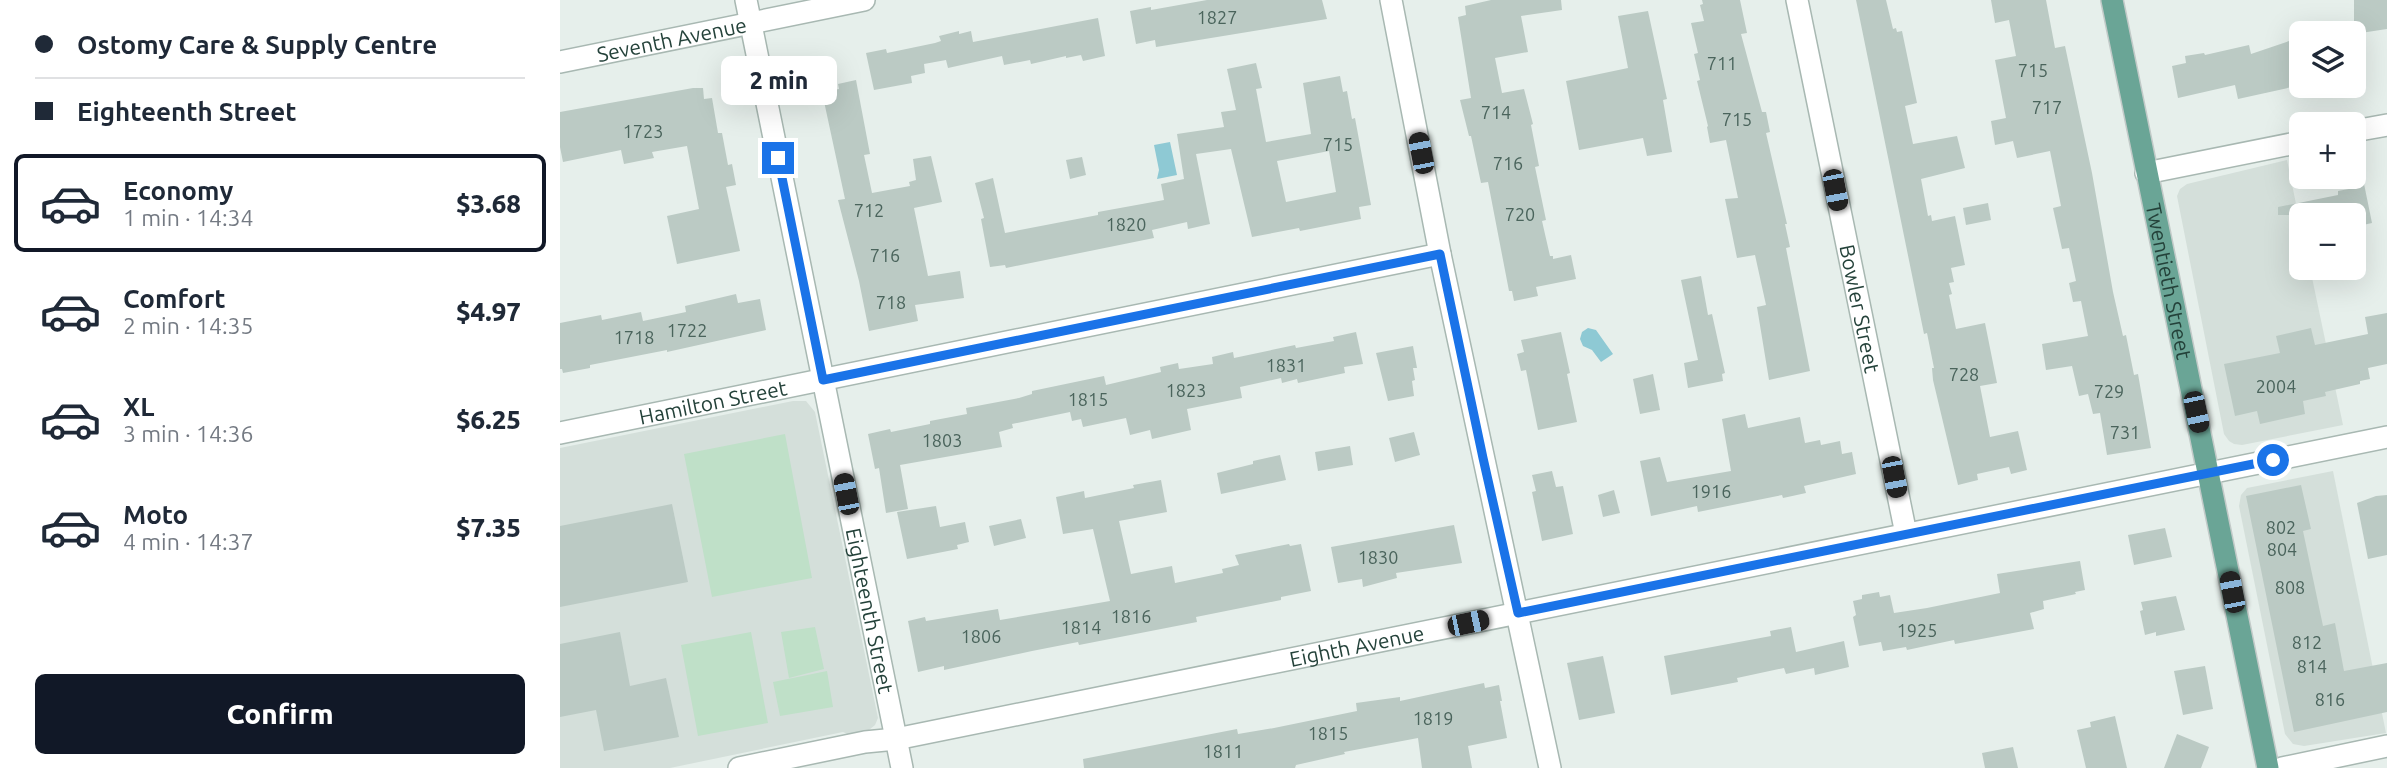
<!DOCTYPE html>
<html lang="en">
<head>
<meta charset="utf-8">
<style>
  :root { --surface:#fff; --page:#f2f2f3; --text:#1f2937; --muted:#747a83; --line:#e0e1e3; --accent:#111827 }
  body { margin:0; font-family:Ubuntu,sans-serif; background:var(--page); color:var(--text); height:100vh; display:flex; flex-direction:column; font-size:26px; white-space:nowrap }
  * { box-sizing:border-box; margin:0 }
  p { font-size:23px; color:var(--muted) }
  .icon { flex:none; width:38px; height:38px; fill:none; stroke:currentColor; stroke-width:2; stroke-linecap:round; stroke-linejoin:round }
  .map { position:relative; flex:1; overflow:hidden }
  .sheet { display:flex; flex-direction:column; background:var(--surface); width:560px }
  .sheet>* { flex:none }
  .top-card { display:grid; align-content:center; height:154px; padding:0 35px; background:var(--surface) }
  .fabs { position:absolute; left:1729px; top:21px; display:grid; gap:14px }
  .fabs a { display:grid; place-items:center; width:77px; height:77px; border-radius:10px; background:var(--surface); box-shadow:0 7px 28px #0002; font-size:35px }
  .end { position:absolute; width:32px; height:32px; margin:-16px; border:9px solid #1a73e8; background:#fff; box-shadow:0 0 0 4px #fff }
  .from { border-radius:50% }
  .bubble { position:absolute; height:49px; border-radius:10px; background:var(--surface); box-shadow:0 7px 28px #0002; font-size:23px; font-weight:800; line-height:49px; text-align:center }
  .car { position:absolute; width:21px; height:42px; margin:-21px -10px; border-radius:9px; box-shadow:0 0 5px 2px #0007; background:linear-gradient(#222 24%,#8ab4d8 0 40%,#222 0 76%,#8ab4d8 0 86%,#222 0) }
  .top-card b { display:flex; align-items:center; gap:24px; height:66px; font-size:26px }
  .top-card b+b { border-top:2px solid var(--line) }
  .top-card i { width:18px; height:18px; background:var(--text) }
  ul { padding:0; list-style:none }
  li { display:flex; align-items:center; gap:21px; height:98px; margin:0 14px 10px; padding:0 21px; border:4px solid transparent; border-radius:10px }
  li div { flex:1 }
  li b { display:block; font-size:26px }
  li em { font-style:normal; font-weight:800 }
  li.on { border-color:var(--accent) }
  li>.icon { width:63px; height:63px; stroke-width:1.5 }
  .primary-button { display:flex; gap:14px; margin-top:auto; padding:14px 35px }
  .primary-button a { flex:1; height:80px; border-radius:10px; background:var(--accent); color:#fff; font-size:28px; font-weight:800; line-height:80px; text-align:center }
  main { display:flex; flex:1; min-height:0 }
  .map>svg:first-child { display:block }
  .built { fill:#d4dfda }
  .green { fill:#bfe0c8 }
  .water { fill:#8ec9d4 }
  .building { fill:#bbcac4; fill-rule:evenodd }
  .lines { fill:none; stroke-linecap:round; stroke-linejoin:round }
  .minor-casing { stroke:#a8b8b2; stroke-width:24 }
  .major-casing { stroke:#c2cac8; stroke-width:24 }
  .minor { stroke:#fff; stroke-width:21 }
  .major { stroke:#6aa596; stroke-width:21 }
  .route { stroke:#1a73e8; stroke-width:9 }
  .labels { text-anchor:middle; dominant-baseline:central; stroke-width:5; stroke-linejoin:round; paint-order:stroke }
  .number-label { font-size:18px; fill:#4a645c }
  .street-label { font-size:21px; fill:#24423a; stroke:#f7fbf9 }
</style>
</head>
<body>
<main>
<section class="sheet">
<div class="top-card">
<b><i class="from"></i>Ostomy Care &amp; Supply Centre</b>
<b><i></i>Eighteenth Street</b>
</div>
<ul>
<li class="on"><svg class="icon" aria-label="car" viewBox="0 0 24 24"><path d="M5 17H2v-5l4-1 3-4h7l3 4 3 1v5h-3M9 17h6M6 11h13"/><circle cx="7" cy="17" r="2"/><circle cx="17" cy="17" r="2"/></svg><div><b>Economy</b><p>1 min · 14:34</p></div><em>$3.68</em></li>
<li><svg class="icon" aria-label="car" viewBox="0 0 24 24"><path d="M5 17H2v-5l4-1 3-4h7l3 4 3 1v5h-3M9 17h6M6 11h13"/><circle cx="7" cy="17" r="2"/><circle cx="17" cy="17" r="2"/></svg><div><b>Comfort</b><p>2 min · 14:35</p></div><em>$4.97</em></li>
<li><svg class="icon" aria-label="car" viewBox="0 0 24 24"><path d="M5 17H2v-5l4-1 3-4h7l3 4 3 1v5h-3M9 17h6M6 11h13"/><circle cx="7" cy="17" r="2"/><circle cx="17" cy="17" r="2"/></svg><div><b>XL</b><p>3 min · 14:36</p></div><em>$6.25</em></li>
<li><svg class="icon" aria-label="car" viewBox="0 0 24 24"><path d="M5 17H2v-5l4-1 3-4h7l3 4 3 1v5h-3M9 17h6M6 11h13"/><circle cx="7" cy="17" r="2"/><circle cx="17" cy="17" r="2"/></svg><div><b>Moto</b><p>4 min · 14:37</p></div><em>$7.35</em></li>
</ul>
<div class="primary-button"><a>Confirm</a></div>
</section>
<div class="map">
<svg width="1827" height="768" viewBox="0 0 1827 768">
  <rect width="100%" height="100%" fill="#e6efeb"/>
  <g class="built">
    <path d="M 1727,160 L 1741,228 L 1741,268 L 1750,268 L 1783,425 L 1682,445 L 1674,444 L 1669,441 L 1664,434 L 1617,196 L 1620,189 L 1627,184 Z"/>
    <path d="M 233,401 L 246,401 L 255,412 L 318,718 L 315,725 L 304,734 L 292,736 L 283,732 L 110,768 L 0,768 L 0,448 Z"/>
    <path d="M 1773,471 L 1826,733 L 1744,746 L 1733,744 L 1725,734 L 1679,506 L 1681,495 L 1687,488 Z"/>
  </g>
  <g class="green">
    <path d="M 225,434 L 252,578 L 152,597 L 124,454 Z"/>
    <path d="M 255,627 L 264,669 L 229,678 L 221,632 Z"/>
    <path d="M 191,632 L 208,723 L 138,736 L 121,645 Z"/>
    <path d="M 267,671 L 273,707 L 220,716 L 213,682 Z"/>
  </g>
  <g class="water">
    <path d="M 610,142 L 617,175 L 597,179 L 599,170 L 594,145 Z"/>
    <path d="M 1028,328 L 1036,330 L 1053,354 L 1041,362 L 1032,350 L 1023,346 L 1020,339 L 1022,332 Z"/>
  </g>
  <g class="building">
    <path d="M 647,0 L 762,0 L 767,19 L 596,47 L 595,40 L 576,44 L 570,11 L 591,7 L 591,10 Z"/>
    <path d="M 931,0 L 1001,0 L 1002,10 L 961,16 L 968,52 L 935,58 L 942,93 L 964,89 L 973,124 L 971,125 L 979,166 L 975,167 L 986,220 L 982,221 L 990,256 L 993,256 L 993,259 L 1011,255 L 1016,279 L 976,287 L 978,296 L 954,301 L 952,291 L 949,291 L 928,182 L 921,183 L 911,136 L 909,136 L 900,100 L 911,98 L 898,17 L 906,15 L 905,6 Z"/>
    <path d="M 1142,0 L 1180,0 L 1187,33 L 1181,34 L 1202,112 L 1206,112 L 1210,132 L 1206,133 L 1227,224 L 1225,224 L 1230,247 L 1226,248 L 1250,371 L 1209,380 L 1197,307 L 1206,305 L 1195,255 L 1177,258 L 1165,199 L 1178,198 L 1166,140 L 1150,143 L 1147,127 L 1148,126 L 1137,81 L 1140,80 L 1134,54 L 1138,53 L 1131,23 L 1144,21 L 1140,5 L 1143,4 Z"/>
    <path d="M 1296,0 L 1326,0 L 1333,29 L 1336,28 L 1337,32 L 1342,31 L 1357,103 L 1345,106 L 1353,144 L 1397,136 L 1405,168 L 1361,179 L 1368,216 L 1371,215 L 1372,221 L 1395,216 L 1405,265 L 1391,268 L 1394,282 L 1389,283 L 1392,294 L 1389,295 L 1396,329 L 1425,323 L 1437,383 L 1420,386 L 1430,437 L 1458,431 L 1467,470 L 1451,474 L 1449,467 L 1417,474 L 1418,480 L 1398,485 L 1373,380 L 1372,368 L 1374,368 L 1367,333 L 1364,334 Z"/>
    <path d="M 1431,0 L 1486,0 L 1495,48 L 1505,46 L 1532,173 L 1553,292 L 1563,336 L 1566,335 L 1574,375 L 1578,374 L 1591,448 L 1547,455 L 1540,413 L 1533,414 L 1528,394 L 1519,396 L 1512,366 L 1486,370 L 1482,344 L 1528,336 L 1521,301 L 1513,302 L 1509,283 L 1516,281 L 1509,248 L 1502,249 L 1493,208 L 1501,206 L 1490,151 L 1457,158 L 1453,141 L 1435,145 L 1431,121 L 1446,118 L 1435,60 L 1456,56 L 1449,20 L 1435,23 Z"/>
    <path d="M 1794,0 L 1827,0 L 1827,29 L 1794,34 Z"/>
    <path d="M 1088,11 L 1107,99 L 1103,100 L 1112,152 L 1087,156 L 1083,138 L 1019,150 L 1006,81 L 1068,68 L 1058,16 Z"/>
    <path d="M 538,18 L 545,56 L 523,61 L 521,55 L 506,58 L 506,56 L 471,64 L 470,60 L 444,65 L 442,56 L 388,68 L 386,60 L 364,64 L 365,73 L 351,76 L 352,83 L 314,90 L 306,53 L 326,49 L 327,53 L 375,43 L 381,41 L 379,36 L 399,31 L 399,34 L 411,31 L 413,42 Z"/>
    <path d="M 1741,37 L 1741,85 L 1678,99 L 1675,85 L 1618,98 L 1612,66 L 1626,63 L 1625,56 L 1644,53 L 1645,55 L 1689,45 L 1691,54 Z"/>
    <path d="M 696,63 L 702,88 L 696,89 L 706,142 L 751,134 L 743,83 L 780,76 L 783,92 L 787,91 L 792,119 L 795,118 L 811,205 L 799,207 L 801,219 L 740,231 L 739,228 L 692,237 L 671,149 L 636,154 L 650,224 L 628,229 L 627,222 L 592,230 L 594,238 L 446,268 L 445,265 L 430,267 L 421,219 L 424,218 L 415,183 L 433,178 L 445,233 L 538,215 L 538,212 L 604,200 L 601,184 L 624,179 L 617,134 L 664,127 L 661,112 L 676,110 L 667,69 ZM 769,151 L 776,192 L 726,202 L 717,161 Z"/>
    <path d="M 296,80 L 310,154 L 304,155 L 312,193 L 350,186 L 349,182 L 356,180 L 353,159 L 371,156 L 382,202 L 354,208 L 368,276 L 400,271 L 404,298 L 355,305 L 358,321 L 309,331 L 299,281 L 278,200 L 285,199 L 262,92 L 279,89 L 278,84 Z"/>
    <path d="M 133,88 L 143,88 L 144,99 L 152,98 L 158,133 L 162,133 L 168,165 L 172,164 L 176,185 L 166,187 L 180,251 L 117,264 L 107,216 L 139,209 L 127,146 L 92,152 L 94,158 L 64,164 L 61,150 L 3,162 L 0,147 L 0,112 Z"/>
    <path d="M 522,157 L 526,175 L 510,179 L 506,160 Z"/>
    <path d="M 1802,174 L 1812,223 L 1794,227 L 1794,215 L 1718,215 L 1718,207 L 1778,195 L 1778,191 L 1794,188 L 1794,175 Z"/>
    <path d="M 1428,203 L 1431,220 L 1406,225 L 1403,208 Z"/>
    <path d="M 1141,276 L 1148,315 L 1152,314 L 1165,373 L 1162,374 L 1163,381 L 1128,388 L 1124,363 L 1138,360 L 1121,280 Z"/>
    <path d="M 176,294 L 178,303 L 200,299 L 206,330 L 107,352 L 107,350 L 30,365 L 30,368 L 3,373 L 2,369 L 0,369 L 0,323 L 41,315 L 42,320 L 81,312 L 83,321 L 126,312 L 125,306 Z"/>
    <path d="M 1827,313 L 1827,364 L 1808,368 L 1810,379 L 1800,381 L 1800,384 L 1765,392 L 1766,396 L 1743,401 L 1745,414 L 1700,424 L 1697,411 L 1675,416 L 1664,364 L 1720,353 L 1716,336 L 1751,328 L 1755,345 L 1808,334 L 1805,317 Z"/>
    <path d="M 796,332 L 803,364 L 784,367 L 785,373 L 738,383 L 737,379 L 722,383 L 721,378 L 680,387 L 682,398 L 627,409 L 631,430 L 592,439 L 590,430 L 570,435 L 566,418 L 523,427 L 521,419 L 512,421 L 510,412 L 452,424 L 453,428 L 439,432 L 442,447 L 340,465 L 348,509 L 326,513 L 319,468 L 315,469 L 308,434 L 330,429 L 331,432 L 370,424 L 370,421 L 407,414 L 406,408 L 459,398 L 472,394 L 472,391 L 544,376 L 546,385 L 601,372 L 600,367 L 618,363 L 619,369 L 653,364 L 652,357 L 673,352 L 674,358 L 735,345 L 736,348 L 774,341 L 773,337 Z"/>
    <path d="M 1001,332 L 1010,373 L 1007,374 L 1017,422 L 978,430 L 966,370 L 961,371 L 957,354 L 964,352 L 961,340 Z"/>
    <path d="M 853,346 L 857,368 L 853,368 L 855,380 L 852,381 L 854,396 L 828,401 L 816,353 Z"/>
    <path d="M 1093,374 L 1100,410 L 1080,414 L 1073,379 Z"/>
    <path d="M 1185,414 L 1188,428 L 1240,417 L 1245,443 L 1260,440 L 1261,445 L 1280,441 L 1282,454 L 1292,452 L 1296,474 L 1244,486 L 1246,493 L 1223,498 L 1222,495 L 1138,512 L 1137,506 L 1091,516 L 1080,461 L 1100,457 L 1107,482 L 1171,471 L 1162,419 Z"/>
    <path d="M 854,432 L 860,455 L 835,462 L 829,438 Z"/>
    <path d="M 790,446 L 793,465 L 758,471 L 755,452 Z"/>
    <path d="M 720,455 L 726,480 L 661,494 L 657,473 L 693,464 L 693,461 Z"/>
    <path d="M 992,471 L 996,487 L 1003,486 L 1013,534 L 982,541 L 972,492 L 976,491 L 972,475 Z"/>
    <path d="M 601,480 L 607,512 L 559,521 L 571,574 L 612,566 L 615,583 L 663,573 L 662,569 L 679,565 L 675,555 L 729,544 L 730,546 L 741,544 L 751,591 L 721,597 L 721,600 L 636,617 L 637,622 L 519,645 L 518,642 L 472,651 L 384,670 L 384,666 L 358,672 L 348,621 L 365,617 L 366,621 L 438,609 L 440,620 L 550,601 L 533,529 L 503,534 L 496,497 L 524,491 L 525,498 L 574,488 L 573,485 Z"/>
    <path d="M 1741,485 L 1751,529 L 1743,531 L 1763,626 L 1775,623 L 1784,671 L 1827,663 L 1827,712 L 1734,732 L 1686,496 Z"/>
    <path d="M 1054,490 L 1060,513 L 1043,517 L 1038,495 Z"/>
    <path d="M 1827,495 L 1827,555 L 1808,559 L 1797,503 L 1816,496 Z"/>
    <path d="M 112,504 L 128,582 L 0,607 L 0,526 Z"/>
    <path d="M 376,506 L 380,527 L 405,522 L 409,542 L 397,545 L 398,549 L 347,559 L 337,512 Z"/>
    <path d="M 461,519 L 466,538 L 434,546 L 429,526 Z"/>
    <path d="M 894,525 L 902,563 L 836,573 L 837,578 L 803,587 L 802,579 L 778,583 L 771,547 Z"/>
    <path d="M 1605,528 L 1612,557 L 1574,565 L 1568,535 Z"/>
    <path d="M 1520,561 L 1525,590 L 1515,592 L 1516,594 L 1483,601 L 1484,609 L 1470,613 L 1474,629 L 1395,644 L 1394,640 L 1347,650 L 1346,647 L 1323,651 L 1321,642 L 1299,646 L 1293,617 L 1296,615 L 1293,601 L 1302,599 L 1302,595 L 1319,592 L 1320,597 L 1330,595 L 1334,613 L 1367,608 L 1440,593 L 1437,574 Z"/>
    <path d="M 1616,596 L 1625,630 L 1596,636 L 1596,632 L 1585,635 L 1580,611 L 1583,610 L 1581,602 Z"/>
    <path d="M 1231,627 L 1236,652 L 1284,641 L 1289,667 L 1255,675 L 1254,668 L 1226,674 L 1224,668 L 1177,678 L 1178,682 L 1111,695 L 1104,656 L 1211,636 L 1210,631 Z"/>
    <path d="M 60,632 L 70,686 L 106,678 L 119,737 L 44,751 L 36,710 L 0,717 L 0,644 Z"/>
    <path d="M 1043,656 L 1055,713 L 1019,720 L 1007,663 Z"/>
    <path d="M 1645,666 L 1653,709 L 1623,715 L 1614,671 Z"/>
    <path d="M 924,683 L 925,688 L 939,685 L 942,701 L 940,701 L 947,738 L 908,746 L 912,768 L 862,768 L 858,738 L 784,752 L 785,754 L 736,765 L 735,768 L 524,768 L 523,759 L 677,729 L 678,734 L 714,728 L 797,711 L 796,703 L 840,697 L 840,701 Z"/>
    <path d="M 1555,716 L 1567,768 L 1526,768 L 1517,730 L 1531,727 L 1530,722 Z"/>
    <path d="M 1617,734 L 1649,747 L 1641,768 L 1604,768 Z"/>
    <path d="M 1453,747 L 1458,768 L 1425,768 L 1422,753 Z"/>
  </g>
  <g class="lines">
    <defs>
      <g id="minor">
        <path id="s1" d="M 186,0 L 342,768"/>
        <path d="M 831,0 L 880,254 L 990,768"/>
        <path id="s2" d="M 1237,0 L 1346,534"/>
        <path id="s3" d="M 0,62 L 304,0"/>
        <path d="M 1794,131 L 1827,125"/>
        <path d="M 1586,173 L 1741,142"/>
        <path id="s4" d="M 0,433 L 880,254"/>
        <path id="s5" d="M 179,768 L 305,742 L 336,739 L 1827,437"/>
        <path d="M 1722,768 L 1827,746"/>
      </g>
      <g id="major">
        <path id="s6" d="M 1552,0 L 1708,768"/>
      </g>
    </defs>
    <use href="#minor" class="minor-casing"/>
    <use href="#major" class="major-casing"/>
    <use href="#minor" class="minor"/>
    <use href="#major" class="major"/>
  </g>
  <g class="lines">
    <path class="route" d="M 218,158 L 263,380 L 880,254 L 923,458 L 958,613 L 1713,460"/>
  </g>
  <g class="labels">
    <g class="number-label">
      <text x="657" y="17">1827</text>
      <text x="1162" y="63">711</text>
      <text x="1473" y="70">715</text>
      <text x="1487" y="107">717</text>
      <text x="936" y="112">714</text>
      <text x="1177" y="119">715</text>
      <text x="83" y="131">1723</text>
      <text x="778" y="144">715</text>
      <text x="948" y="163">716</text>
      <text x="309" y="210">712</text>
      <text x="960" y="214">720</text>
      <text x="566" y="224">1820</text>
      <text x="325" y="255">716</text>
      <text x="331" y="302">718</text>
      <text x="127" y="330">1722</text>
      <text x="74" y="337">1718</text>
      <text x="726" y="365">1831</text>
      <text x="1404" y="374">728</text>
      <text x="1716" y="386">2004</text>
      <text x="626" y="390">1823</text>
      <text x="1549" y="391">729</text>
      <text x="528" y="399">1815</text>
      <text x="1565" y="432">731</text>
      <text x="382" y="440">1803</text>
      <text x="1151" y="491">1916</text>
      <text x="1721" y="527">802</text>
      <text x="1722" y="549">804</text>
      <text x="818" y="557">1830</text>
      <text x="1730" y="587">808</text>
      <text x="571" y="616">1816</text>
      <text x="521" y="627">1814</text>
      <text x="1357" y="630">1925</text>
      <text x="421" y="636">1806</text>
      <text x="1747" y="642">812</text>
      <text x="1752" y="666">814</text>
      <text x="1770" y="699">816</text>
      <text x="873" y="718">1819</text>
      <text x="768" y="733">1815</text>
      <text x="663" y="751">1811</text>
    </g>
    <g class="street-label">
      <text stroke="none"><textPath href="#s3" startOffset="114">Seventh Avenue</textPath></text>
      <text stroke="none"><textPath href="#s6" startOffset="287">Twentieth Street</textPath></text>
      <text stroke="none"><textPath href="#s2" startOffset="315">Bowler Street</textPath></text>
      <text stroke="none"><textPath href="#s4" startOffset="156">Hamilton Street</textPath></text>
      <text stroke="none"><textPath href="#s1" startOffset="623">Eighteenth Street</textPath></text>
      <text stroke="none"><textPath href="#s5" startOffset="630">Eighth Avenue</textPath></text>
    </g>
  </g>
</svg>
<div class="fabs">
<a><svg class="icon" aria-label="layers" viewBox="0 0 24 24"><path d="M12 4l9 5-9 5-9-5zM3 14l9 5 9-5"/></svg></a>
<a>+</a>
<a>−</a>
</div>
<i class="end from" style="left:1713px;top:460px"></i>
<i class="end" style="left:218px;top:158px"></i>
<div class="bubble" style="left:161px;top:56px;width:116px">2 min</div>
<i class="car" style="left:861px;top:153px;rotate:349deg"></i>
<i class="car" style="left:1275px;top:190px;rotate:169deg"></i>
<i class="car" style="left:1636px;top:412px;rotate:168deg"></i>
<i class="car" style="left:1334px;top:477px;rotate:169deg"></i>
<i class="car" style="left:286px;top:494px;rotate:349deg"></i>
<i class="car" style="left:1672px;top:592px;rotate:349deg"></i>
<i class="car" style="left:908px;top:623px;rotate:78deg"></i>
</div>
</main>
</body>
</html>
